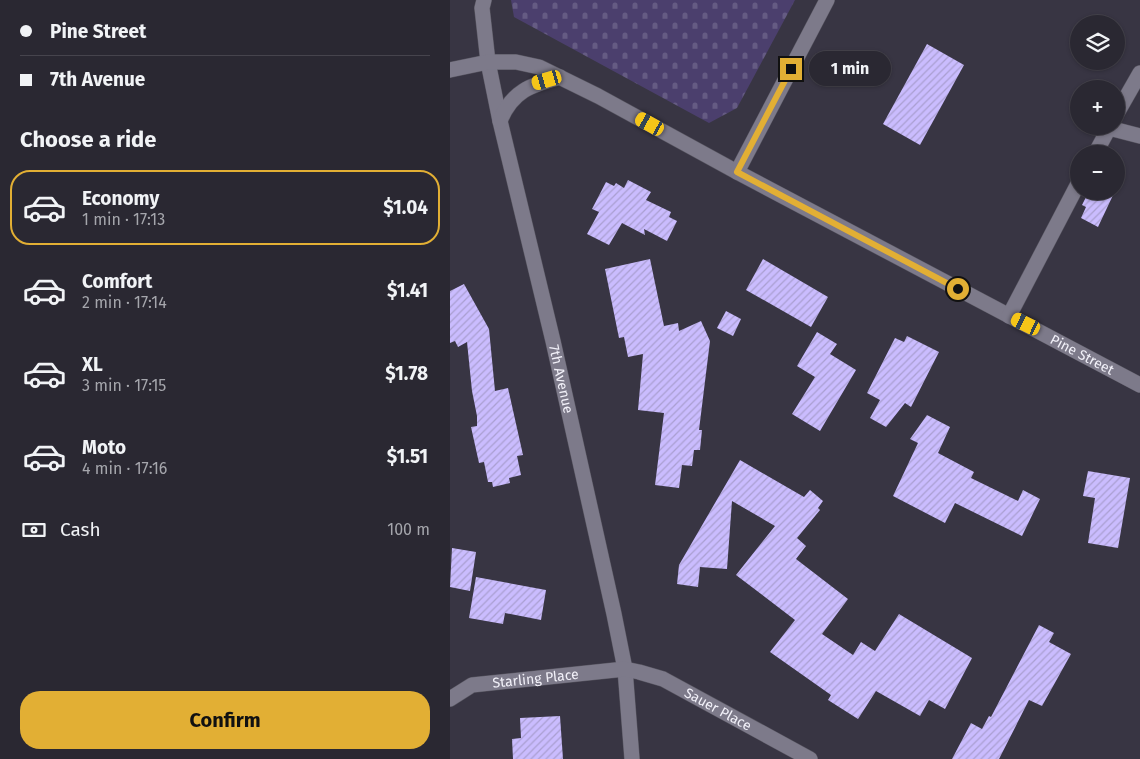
<!DOCTYPE html>
<html lang="en">
<head>
<meta charset="utf-8">
<style>
  :root { --surface:#2a2832; --page:#32303a; --text:#f1f3f6; --muted:#a5a6ac; --line:#46444d; --accent:#e2af34 }
  body { margin:0; font-family:"Fira Sans",sans-serif; background:var(--page); color:var(--text); height:100vh; display:flex; flex-direction:column; font-size:19px; white-space:nowrap }
  * { box-sizing:border-box; margin:0 }
  p { font-size:16px; color:var(--muted) }
  .icon { flex:none; width:28px; height:28px; fill:none; stroke:currentColor; stroke-width:2; stroke-linecap:round; stroke-linejoin:round }
  .map { position:relative; flex:1; overflow:hidden }
  .panel { display:flex; flex-direction:column; background:var(--surface); width:450px }
  .panel>* { flex:none }
  .guide { display:grid; align-content:center; height:110px; padding:0 20px; background:var(--surface) }
  .tools { position:absolute; left:620px; top:15px; display:grid; gap:10px }
  .tools a { display:grid; place-items:center; width:55px; height:55px; border-radius:50%; background:var(--surface); box-shadow:0 1px 4px #0004,0 0 0 1px var(--line); font-size:25px }
  .end { position:absolute; width:22px; height:22px; margin:-11px; border:6px solid #e2af34; background:#111; box-shadow:0 0 0 2px #111 }
  .from { border-radius:50% }
  .bubble { position:absolute; height:35px; border-radius:18px; background:var(--surface); box-shadow:0 1px 4px #0004,0 0 0 1px var(--line); font-size:16px; font-weight:700; line-height:35px; text-align:center }
  .car { position:absolute; width:15px; height:30px; margin:-15px -8px; border-radius:6px; box-shadow:0 0 4px 1px #0007; background:linear-gradient(#f5c518 24%,#345 0 40%,#f5c518 0 76%,#345 0 86%,#f5c518 0) }
  .guide b { display:flex; align-items:center; gap:18px; height:48px; font-size:19px }
  .guide b+b { border-top:1px solid var(--line) }
  .guide i { width:12px; height:12px; background:var(--text) }
  ul { padding:0; list-style:none }
  li { display:flex; align-items:center; gap:15px; height:75px; margin:0 10px 8px; padding:0 10px; border:2px solid transparent; border-radius:20px }
  li div { flex:1 }
  li b { display:block; font-size:19px }
  li em { font-style:normal; font-weight:700 }
  li.current { border-color:var(--accent) }
  li>.icon { width:45px; height:45px; stroke-width:1.5 }
  h2 { padding:0 20px; font-size:22px; line-height:60px }
  .pay { display:flex; align-items:center; gap:12px; height:55px; padding:0 20px; font-size:19px }
  .pay p { margin-inline-start:auto }
  .button { display:flex; gap:10px; margin-top:auto; padding:10px 20px }
  .button a { flex:1; height:58px; border-radius:20px; background:var(--accent); color:#111; font-size:20px; font-weight:700; line-height:58px; text-align:center }
  main { display:flex; flex:1; min-height:0 }
  .map>svg:first-child { display:block }
  .cemetery { fill:url(#cemetery-stones) }
  .building { fill:url(#building-hatch) }
  .lines { fill:none; stroke-linecap:round; stroke-linejoin:round }
  .minor-casing { stroke:#56545f; stroke-width:16 }
  .minor { stroke:#7d7a8a; stroke-width:15 }
  .route { stroke:#e2af34; stroke-width:6 }
  .labels { text-anchor:middle; dominant-baseline:central; stroke-width:5; stroke-linejoin:round; paint-order:stroke }
  .street-label { font-size:14px; fill:#f2f1f9; stroke:#383543 }
</style>
</head>
<body>
<main>
<section class="panel">
<div class="guide">
<b><i class="from"></i>Pine Street</b>
<b><i></i>7th Avenue</b>
</div>
<h2>Choose a ride</h2>
<ul>
<li class="current"><svg class="icon" aria-label="car" viewBox="0 0 24 24"><path d="M5 17H2v-5l4-1 3-4h7l3 4 3 1v5h-3M9 17h6M6 11h13"/><circle cx="7" cy="17" r="2"/><circle cx="17" cy="17" r="2"/></svg><div><b>Economy</b><p>1 min · 17:13</p></div><em>$1.04</em></li>
<li><svg class="icon" aria-label="car" viewBox="0 0 24 24"><path d="M5 17H2v-5l4-1 3-4h7l3 4 3 1v5h-3M9 17h6M6 11h13"/><circle cx="7" cy="17" r="2"/><circle cx="17" cy="17" r="2"/></svg><div><b>Comfort</b><p>2 min · 17:14</p></div><em>$1.41</em></li>
<li><svg class="icon" aria-label="car" viewBox="0 0 24 24"><path d="M5 17H2v-5l4-1 3-4h7l3 4 3 1v5h-3M9 17h6M6 11h13"/><circle cx="7" cy="17" r="2"/><circle cx="17" cy="17" r="2"/></svg><div><b>XL</b><p>3 min · 17:15</p></div><em>$1.78</em></li>
<li><svg class="icon" aria-label="car" viewBox="0 0 24 24"><path d="M5 17H2v-5l4-1 3-4h7l3 4 3 1v5h-3M9 17h6M6 11h13"/><circle cx="7" cy="17" r="2"/><circle cx="17" cy="17" r="2"/></svg><div><b>Moto</b><p>4 min · 17:16</p></div><em>$1.51</em></li>
</ul>
<div class="pay"><svg class="icon" aria-label="cash" viewBox="0 0 24 24"><path d="M3 7h18v10H3z"/><circle cx="12" cy="12" r="2"/></svg>Cash<p>100 m</p></div>
<div class="button"><a>Confirm</a></div>
</section>
<div class="map">
<svg width="690" height="759" viewBox="0 0 690 759">
  <defs>
    <pattern id="cemetery-stones" width="16" height="16" patternUnits="userSpaceOnUse" patternTransform="scale(1.25)"><rect width="16" height="16" fill="#4b3f6d"/><path d="M2 7V4a2 2 0 0 1 4 0v3zM10 15v-3a2 2 0 0 1 4 0v3z" fill="#655b83"/></pattern>
    <pattern id="building-hatch" width="6" height="6" patternUnits="userSpaceOnUse" patternTransform="scale(1.25)"><rect width="6" height="6" fill="#cabcfe"/><path d="M-1 1l2-2M0 6l6-6M5 7l2-2" fill="none" stroke="#aa9fd1"/></pattern>
  </defs>
  <rect width="100%" height="100%" fill="#383543"/>
  <path class="cemetery" d="M 61,0 L 345,0 L 287,108 L 259,123 L 64,17 Z"/>
  <g class="building">
    <path d="M 477,44 L 514,65 L 470,145 L 433,124 Z"/>
    <path d="M 178,180 L 201,192 L 196,200 L 221,212 L 219,217 L 227,221 L 217,241 L 194,229 L 195,235 L 172,223 L 159,245 L 137,234 L 149,212 L 142,209 L 156,182 L 164,186 L 166,183 L 174,188 Z"/>
    <path d="M 639,191 L 665,191 L 648,227 L 631,218 L 636,207 L 632,205 Z"/>
    <path d="M 200,259 L 214,326 L 228,323 L 229,331 L 251,321 L 260,341 L 249,430 L 252,430 L 250,450 L 244,450 L 242,466 L 232,465 L 229,488 L 205,485 L 214,413 L 188,410 L 193,354 L 178,357 L 174,337 L 169,338 L 155,269 Z"/>
    <path d="M 313,259 L 378,297 L 361,327 L 296,290 Z"/>
    <path d="M 14,284 L 39,329 L 45,391 L 58,388 L 73,455 L 67,456 L 71,475 L 59,478 L 60,483 L 43,487 L 42,482 L 38,482 L 34,462 L 29,463 L 21,427 L 27,426 L 27,416 L 22,391 L 17,342 L 8,347 L 5,341 L 0,343 L 0,291 Z"/>
    <path d="M 276,311 L 291,319 L 283,336 L 267,328 Z"/>
    <path d="M 367,332 L 387,344 L 380,354 L 406,370 L 370,431 L 342,414 L 365,377 L 347,366 Z"/>
    <path d="M 457,336 L 489,352 L 461,407 L 455,403 L 436,427 L 420,418 L 430,400 L 417,393 L 445,338 L 454,342 Z"/>
    <path d="M 477,415 L 500,427 L 488,453 L 524,472 L 521,478 L 568,501 L 573,490 L 590,499 L 572,536 L 505,503 L 495,523 L 443,496 L 468,443 L 460,439 Z"/>
    <path d="M 290,460 L 354,497 L 360,490 L 373,501 L 368,508 L 370,510 L 347,538 L 356,546 L 346,559 L 398,599 L 372,634 L 403,655 L 411,642 L 425,651 L 449,614 L 522,658 L 495,709 L 479,700 L 470,716 L 426,691 L 408,719 L 378,700 L 381,695 L 320,652 L 345,620 L 286,575 L 325,526 L 282,501 L 277,569 L 250,567 L 248,587 L 227,584 L 229,565 Z"/>
    <path d="M 638,471 L 680,478 L 668,548 L 638,543 L 645,498 L 633,496 Z"/>
    <path d="M 2,548 L 26,552 L 20,591 L 0,587 Z"/>
    <path d="M 26,577 L 96,590 L 91,620 L 55,613 L 53,624 L 19,618 Z"/>
    <path d="M 589,625 L 604,633 L 599,642 L 621,654 L 592,706 L 579,700 L 549,759 L 502,759 L 521,723 L 532,729 L 539,716 L 541,717 Z"/>
    <path d="M 110,716 L 113,759 L 63,759 L 62,739 L 71,738 L 70,718 Z"/>
  </g>
  <g class="lines">
    <defs>
      <g id="minor">
        <path id="s1" d="M 34,0 L 32,8 L 38,62 L 50,121 L 103,341 L 164,614 L 175,669 L 182,759"/>
        <path id="s2" d="M 0,70 L 38,62 L 66,62 L 89,67 L 148,96 L 287,172 L 690,385"/>
        <path d="M 666,115 L 690,73"/>
        <path d="M 50,121 C 62,91 81,85 110,77"/>
        <path d="M 645,154 L 659,128 L 690,136"/>
        <path d="M 287,172 L 377,0"/>
        <path d="M 559,316 L 629,182"/>
        <path id="s3" d="M 0,699 L 22,685 L 175,669 L 189,672 L 213,679 L 360,759"/>
      </g>
    </defs>
    <use href="#minor" class="minor-casing"/>
    <use href="#minor" class="minor"/>
  </g>
  <g class="lines">
    <path class="route" d="M 341,69 L 287,172 L 508,289"/>
  </g>
  <g class="labels">
    <g class="street-label">
      <text stroke="none"><textPath href="#s2" startOffset="705">Pine Street</textPath></text>
      <text stroke="none"><textPath href="#s1" startOffset="388">7th Avenue</textPath></text>
      <text stroke="none"><textPath href="#s3" startOffset="90">Starling Place</textPath></text>
      <text stroke="none"><textPath href="#s3" startOffset="282">Sauer Place</textPath></text>
    </g>
  </g>
</svg>
<div class="tools">
<a><svg class="icon" aria-label="layers" viewBox="0 0 24 24"><path d="M12 4l9 5-9 5-9-5zM3 14l9 5 9-5"/></svg></a>
<a>+</a>
<a>−</a>
</div>
<i class="end from" style="left:508px;top:289px"></i>
<i class="end" style="left:341px;top:69px"></i>
<div class="bubble" style="left:359px;top:51px;width:82px">1 min</div>
<i class="car" style="left:97px;top:80px;rotate:254deg"></i>
<i class="car" style="left:200px;top:124px;rotate:299deg"></i>
<i class="car" style="left:576px;top:324px;rotate:296deg"></i>
</div>
</main>
</body>
</html>
